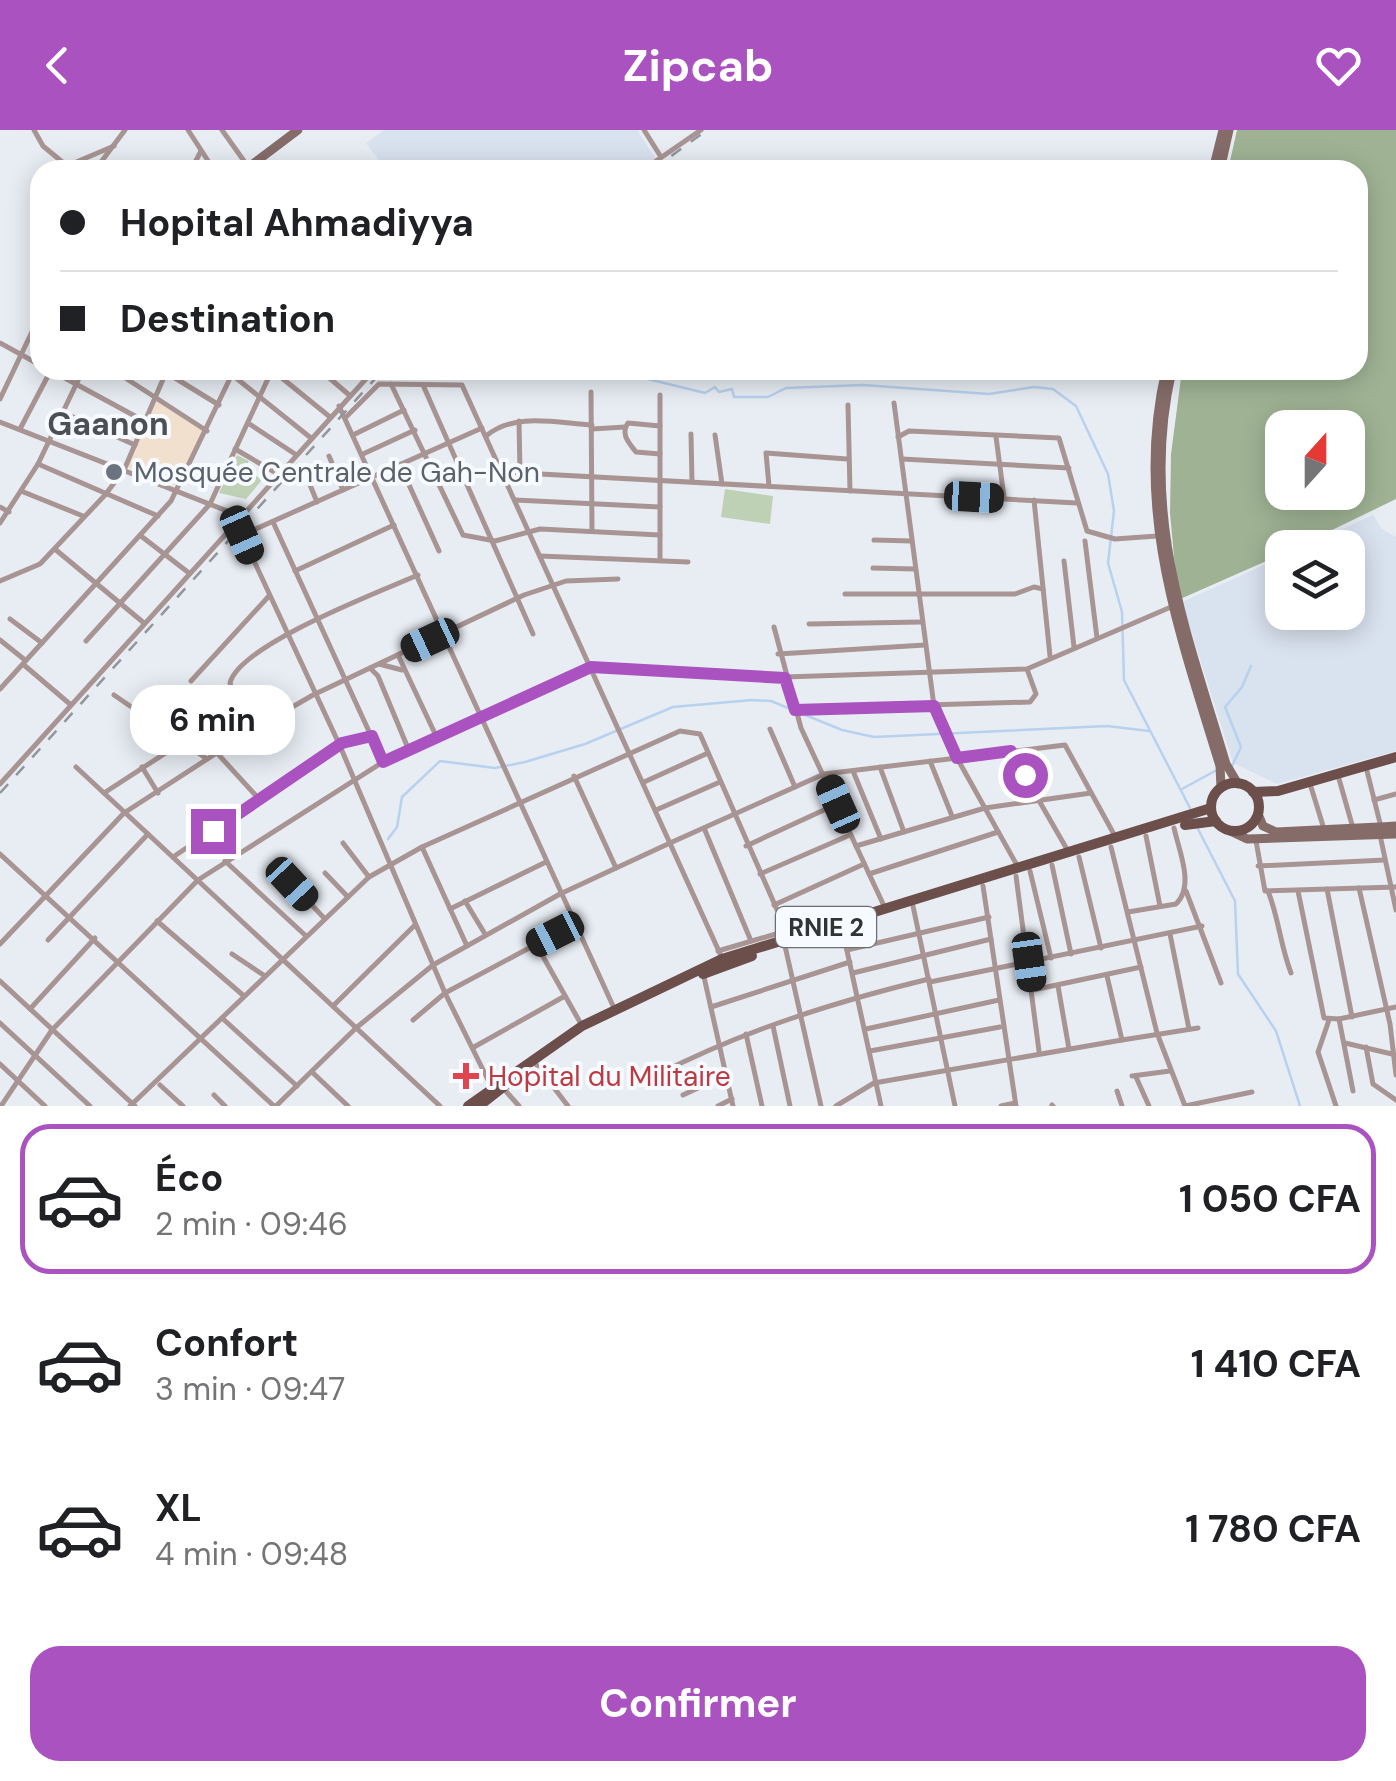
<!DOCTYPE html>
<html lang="fr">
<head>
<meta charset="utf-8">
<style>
  :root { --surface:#fff; --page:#f2f2f2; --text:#202124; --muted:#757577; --line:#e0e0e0; --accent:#aa52bf }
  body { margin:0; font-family:"DM Sans",sans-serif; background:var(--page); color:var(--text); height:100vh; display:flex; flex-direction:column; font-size:38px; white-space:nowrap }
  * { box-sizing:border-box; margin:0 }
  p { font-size:32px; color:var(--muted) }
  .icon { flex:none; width:55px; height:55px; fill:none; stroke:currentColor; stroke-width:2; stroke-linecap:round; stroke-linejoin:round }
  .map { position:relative; height:976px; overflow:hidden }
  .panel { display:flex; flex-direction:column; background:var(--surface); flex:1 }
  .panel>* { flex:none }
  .guide { position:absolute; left:30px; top:30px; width:1338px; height:220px; border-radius:30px; box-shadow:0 5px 25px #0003; display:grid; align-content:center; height:220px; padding:0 30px; background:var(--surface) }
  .needle { width:65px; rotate:21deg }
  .buttons { position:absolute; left:1265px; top:280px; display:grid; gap:20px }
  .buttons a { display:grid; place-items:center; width:100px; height:100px; border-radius:20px; background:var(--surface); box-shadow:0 5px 25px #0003; font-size:50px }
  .end { position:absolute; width:45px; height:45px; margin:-22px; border:12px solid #aa52bf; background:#fff; box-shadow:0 0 0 5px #fff }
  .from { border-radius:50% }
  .bubble { position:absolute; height:70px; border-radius:30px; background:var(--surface); box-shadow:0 5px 25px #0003; font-size:32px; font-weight:700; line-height:70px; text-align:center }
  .car { position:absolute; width:30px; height:60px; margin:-30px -15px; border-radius:12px; box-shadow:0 0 8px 2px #0007; background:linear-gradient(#222 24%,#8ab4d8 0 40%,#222 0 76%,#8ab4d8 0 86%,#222 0) }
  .guide b { display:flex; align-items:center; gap:35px; height:95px; font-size:38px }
  .guide b+b { border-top:2px solid var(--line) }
  .guide i { width:25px; height:25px; background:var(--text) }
  ul { padding:18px 0 0; list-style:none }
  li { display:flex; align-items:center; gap:30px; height:150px; margin:0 20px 15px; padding:0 10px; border:5px solid transparent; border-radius:30px }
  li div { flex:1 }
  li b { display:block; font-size:38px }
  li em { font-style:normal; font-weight:700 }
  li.active { border-color:var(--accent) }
  li>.icon { width:90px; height:90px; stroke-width:1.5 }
  .cta { display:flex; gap:20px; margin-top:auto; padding:20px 30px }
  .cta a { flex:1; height:115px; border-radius:30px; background:var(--accent); color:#fff; font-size:40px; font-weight:700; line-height:115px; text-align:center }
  header { display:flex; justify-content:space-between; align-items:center; height:130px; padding:0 30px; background:var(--accent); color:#fff; font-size:45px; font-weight:700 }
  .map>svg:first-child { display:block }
  .built { fill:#d9e2ef }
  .education { fill:#f1e0ce }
  .green { fill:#bfd1b5 }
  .forest { fill:#9fb394; fill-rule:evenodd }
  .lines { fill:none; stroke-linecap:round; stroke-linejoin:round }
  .stream { stroke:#b8d1ee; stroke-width:2.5 }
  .street { stroke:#a89593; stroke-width:5 }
  .secondary { stroke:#856c69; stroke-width:9 }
  .primary { stroke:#6c4e4b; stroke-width:10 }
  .rail { stroke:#92969a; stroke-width:2.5; stroke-dasharray:12 12; stroke-linecap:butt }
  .route { stroke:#aa52bf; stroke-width:12 }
  .worship-dot { fill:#6b7280; stroke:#f7fafe; stroke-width:4 }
  .health-dot { fill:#e0444e; stroke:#f7fafe; stroke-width:4 }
  .labels { text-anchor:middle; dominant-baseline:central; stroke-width:8; stroke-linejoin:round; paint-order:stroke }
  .shield { fill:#f7fafe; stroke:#6c6f71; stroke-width:2.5 }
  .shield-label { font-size:25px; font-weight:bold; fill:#313335 }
  .worship-label { font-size:28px; fill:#5b616d; stroke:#f7fafe; text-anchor:start }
  .health-label { font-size:28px; fill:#be3a42; stroke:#f7fafe; text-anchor:start }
  .quarter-label { font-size:32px; font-weight:bold; fill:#4c5055; stroke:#f7fafe }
</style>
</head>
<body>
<header><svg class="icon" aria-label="back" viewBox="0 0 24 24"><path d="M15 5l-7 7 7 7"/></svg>Zipcab<svg class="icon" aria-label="heart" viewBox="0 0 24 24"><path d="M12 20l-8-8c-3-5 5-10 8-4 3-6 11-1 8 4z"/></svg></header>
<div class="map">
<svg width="1396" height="976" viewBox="0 0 1396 976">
  <rect width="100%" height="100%" fill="#e8edf4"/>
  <g class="built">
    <path d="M 384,0 L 637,0 L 655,28 L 638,40 L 386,40 L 366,13 Z"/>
    <path d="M 1373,385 L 1382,399 L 1396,407 L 1396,621 L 1277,654 L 1233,633 L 1182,472 L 1282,427 L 1282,482 L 1348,482 L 1348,418 L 1304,417 Z"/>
  </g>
  <path class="education" d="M 157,271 L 204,302 L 177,356 L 127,337 Z"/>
  <g class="green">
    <path d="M 237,325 L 249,331 L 245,338 L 262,350 L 246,369 L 219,363 Z"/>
    <path d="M 725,359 L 773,366 L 770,394 L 721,387 Z"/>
  </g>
  <path class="forest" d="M 1237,0 L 1396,0 L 1396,369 L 1297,417 L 1282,418 L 1282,424 L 1178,470 L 1170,383 L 1171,324 L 1182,240 L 1358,240 L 1358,40 L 1228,40 ZM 1282,298 L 1348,298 L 1348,362 L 1282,362 Z"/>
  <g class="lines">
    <g class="stream">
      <path d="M 611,240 L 705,263 L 715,257 L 719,262 L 732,259 L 734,267 L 768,267 L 786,258 L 863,255 L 989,264 L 1034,257 L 1053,259 L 1076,276 L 1108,344 L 1114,381 L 1108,433 L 1122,482 L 1124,550 L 1190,678"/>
      <path d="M 1232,636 L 1241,617 L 1225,577 L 1242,557 L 1251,536"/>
      <path d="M 1182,659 L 1215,641"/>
      <path d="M 1198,699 L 1235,771 L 1238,844 L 1276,901 L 1300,976"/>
      <path d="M 388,709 L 397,697 L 402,667 L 440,631 L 495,638 L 525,632 L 585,614 L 673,577 L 752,570 L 771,571 L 842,600 L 874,607 L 1107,596 L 1149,601"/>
    </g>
    <g class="street">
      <path d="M 34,0 L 43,16 L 72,40"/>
      <path d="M 188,0 L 214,40"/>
      <path d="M 222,0 L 249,38"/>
      <path d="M 644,0 L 661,27"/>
      <path d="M 258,30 L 266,40"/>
      <path d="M 67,36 L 114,16"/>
      <path d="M 95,40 L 125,0"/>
      <path d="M 191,40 L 201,21"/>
      <path d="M 643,40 L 701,0"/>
      <path d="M 0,213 L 40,235"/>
      <path d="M 50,240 L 146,292"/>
      <path d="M 113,240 L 207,301"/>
      <path d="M 162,240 L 219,275"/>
      <path d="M 226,240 L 311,308"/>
      <path d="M 272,240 L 330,287"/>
      <path d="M 320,240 L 348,264"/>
      <path d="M 391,254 L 463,405 L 495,411 L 540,399 L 660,405"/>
      <path d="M 423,255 L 533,504"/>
      <path d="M 591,262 L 592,401"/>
      <path d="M 660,265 L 660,430"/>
      <path d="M 0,269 L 40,185"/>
      <path d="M 894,273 L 934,576 L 957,628 L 1018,737"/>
      <path d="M 848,275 L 850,361"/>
      <path d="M 339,276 L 614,878"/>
      <path d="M 62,282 L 135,315"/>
      <path d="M 345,288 L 379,254 L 462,255 L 722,828"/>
      <path d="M 519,291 L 520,343"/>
      <path d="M 0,292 L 240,386"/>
      <path d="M 248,293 L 295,324"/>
      <path d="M 660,296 L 628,293 C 620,304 629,313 636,322 L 660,324"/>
      <path d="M 482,298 L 242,405 L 340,616 L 445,863 L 493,960"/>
      <path d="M 20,299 L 51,240"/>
      <path d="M 592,299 L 625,297"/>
      <path d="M 691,304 L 692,351"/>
      <path d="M 353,305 L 404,280"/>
      <path d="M 715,305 L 722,354"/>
      <path d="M 486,306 C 514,282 556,293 592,295"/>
      <path d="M 898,307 L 909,301 L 1059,308 L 1087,401 L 1115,409 L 1157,406"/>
      <path d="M 996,307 L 1004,367"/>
      <path d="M 235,319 L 278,344"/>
      <path d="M 363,324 L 415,300"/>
      <path d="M 329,326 L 343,360"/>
      <path d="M 902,329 L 1069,338"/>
      <path d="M 38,334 L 158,386"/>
      <path d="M 400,335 L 439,421"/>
      <path d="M 304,340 L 317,372"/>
      <path d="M 502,342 L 1077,373"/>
      <path d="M 769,356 L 766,323 L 847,329"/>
      <path d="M 21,361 L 83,386"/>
      <path d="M 515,370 L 660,377"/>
      <path d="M 1034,370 L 1050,526"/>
      <path d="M 0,377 L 9,382"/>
      <path d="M 273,392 L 383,632"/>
      <path d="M 0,393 L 38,334 L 83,240"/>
      <path d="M 141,406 L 189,443"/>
      <path d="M 874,410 L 912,411"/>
      <path d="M 1085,411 L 1097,508"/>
      <path d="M 56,420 L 144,493"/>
      <path d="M 540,426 L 688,432"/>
      <path d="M 1064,431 L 1074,517"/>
      <path d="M 873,438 L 915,439"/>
      <path d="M 295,441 L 394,395"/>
      <path d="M 0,451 L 40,434 L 105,365 L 124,340 L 167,240"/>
      <path d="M 845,464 L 1015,464 L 1034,457 L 1043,459"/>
      <path d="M 10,489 L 42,513"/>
      <path d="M 809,494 L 921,492"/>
      <path d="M 774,497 L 801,598 L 885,778"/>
      <path d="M 0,510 L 25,530"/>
      <path d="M 86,511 L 210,374 L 272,240"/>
      <path d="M 778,524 L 925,515"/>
      <path d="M 398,525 L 438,610"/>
      <path d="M 379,534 L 402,540"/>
      <path d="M 24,535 L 71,575"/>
      <path d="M 370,538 L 378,546 L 410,623"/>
      <path d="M 191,551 L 269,466"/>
      <path d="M 0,559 L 171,371 L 234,240"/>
      <path d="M 114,565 L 207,629"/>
      <path d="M 795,579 L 1030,572 L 1036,564 L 1027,539"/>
      <path d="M 770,599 L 795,657"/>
      <path d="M 247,603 L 230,553 C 239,515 379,462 418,445"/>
      <path d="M 1011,622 L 1068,721"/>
      <path d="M 217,623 L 259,669"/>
      <path d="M 930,631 L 952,686"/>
      <path d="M 76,637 L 440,976"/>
      <path d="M 142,637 L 158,663"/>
      <path d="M 880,637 L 904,702"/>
      <path d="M 853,641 L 881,709"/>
      <path d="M 1367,641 L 1381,697"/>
      <path d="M 574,646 L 616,738"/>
      <path d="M 1339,649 L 1353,698"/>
      <path d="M 644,652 L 708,623"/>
      <path d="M 0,654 L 374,240"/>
      <path d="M 1311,657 L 1324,699"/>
      <path d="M 104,663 L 238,576"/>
      <path d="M 1374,670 L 1396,664"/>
      <path d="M 656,680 L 720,652"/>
      <path d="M 704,698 L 751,811"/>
      <path d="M 1380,705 L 1396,780"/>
      <path d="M 1146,706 L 1160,776"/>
      <path d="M 1256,711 L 1265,761 L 1396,757"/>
      <path d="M 343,713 L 369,747"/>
      <path d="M 746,716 L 837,674"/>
      <path d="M 856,716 L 985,678 L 1091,663"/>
      <path d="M 422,717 L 680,601 L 700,604 L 789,807"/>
      <path d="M 1111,717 L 1157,903 L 1185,976 L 1252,962"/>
      <path d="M 0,724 L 274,976"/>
      <path d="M 173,727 L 342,613 L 372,606"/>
      <path d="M 1079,727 L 1101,818"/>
      <path d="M 225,731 L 306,806"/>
      <path d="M 1052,735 L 1071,824"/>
      <path d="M 1258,736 L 1385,730"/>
      <path d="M 1030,741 L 1051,828"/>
      <path d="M 325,743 L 348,767"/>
      <path d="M 760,744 L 850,705"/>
      <path d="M 869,744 L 998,702"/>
      <path d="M 1016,746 L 1039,921"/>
      <path d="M 292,754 L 325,789"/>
      <path d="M 983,756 L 1016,976"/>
      <path d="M 1359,758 L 1390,894 L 1396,945"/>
      <path d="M 1327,759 L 1352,887"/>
      <path d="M 1186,761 L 1221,853"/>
      <path d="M 1268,761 C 1279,789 1280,814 1291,843"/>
      <path d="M 1298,761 L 1324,888 L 1339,889 L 1396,877"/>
      <path d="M 465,771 L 485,804"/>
      <path d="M 774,775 L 864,734"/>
      <path d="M 913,776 L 955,976"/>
      <path d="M 450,779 L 546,732"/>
      <path d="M 1128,782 L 1176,774 C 1195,756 1179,721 1174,698"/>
      <path d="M 157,791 L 244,866"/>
      <path d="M 842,798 L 881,976"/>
      <path d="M 1170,804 L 1189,899"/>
      <path d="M 48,810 L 148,704"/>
      <path d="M 0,814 L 124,683 L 249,602 L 313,565 L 524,465 L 566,451 L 618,449"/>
      <path d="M 536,814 L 581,894"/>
      <path d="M 785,816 L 821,976"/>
      <path d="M 847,820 L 989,787"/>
      <path d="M 718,821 L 786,801"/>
      <path d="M 232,824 L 265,846"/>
      <path d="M 853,843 L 991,809"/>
      <path d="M 704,847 L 733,976"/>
      <path d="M 0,851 L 135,976"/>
      <path d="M 930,852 L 1202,796"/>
      <path d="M 1058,856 L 1069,919"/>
      <path d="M 1033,860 L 1141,837"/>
      <path d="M 333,876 L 415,795"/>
      <path d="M 711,877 L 850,832"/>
      <path d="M 30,879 L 95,808"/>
      <path d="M 222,888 L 297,956"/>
      <path d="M 1339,889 L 1353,961"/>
      <path d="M 413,890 L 445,863 L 574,794"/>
      <path d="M 1329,890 L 1318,922 L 1336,976"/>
      <path d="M 0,893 L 90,976"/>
      <path d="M 773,896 L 790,976"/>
      <path d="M 866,899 L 999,870"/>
      <path d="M 746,904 L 762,976"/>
      <path d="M 1122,910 L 1198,898"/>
      <path d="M 1345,913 L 1392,924"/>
      <path d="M 474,917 L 565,866"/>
      <path d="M 1366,917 L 1373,954 L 1396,970"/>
      <path d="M 870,921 L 1000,897"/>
      <path d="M 535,933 L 568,976"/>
      <path d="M 0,934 L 45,976"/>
      <path d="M 312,942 L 348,976"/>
      <path d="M 655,946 C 742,901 834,872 929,849"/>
      <path d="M 1132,946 L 1170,941"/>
      <path d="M 1136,947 L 1149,976"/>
      <path d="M 160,955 L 183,976"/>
      <path d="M 503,958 L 519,976"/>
      <path d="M 1117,961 L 1122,976"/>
      <path d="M 214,965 L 225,976"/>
      <path d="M 683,965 L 726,945"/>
      <path d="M 1052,975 L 1053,976"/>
      <path d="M 1,976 L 52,900 L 198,750 L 383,632 L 591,537 L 785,547 L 1027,539 L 1171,477"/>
      <path d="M 130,976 L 369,747 L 422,717 L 467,816"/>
      <path d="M 276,976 L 356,898 L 433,835 L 560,764 L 670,713 L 824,644 L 1065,615 L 1116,708"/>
      <path d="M 718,976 L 732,969"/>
      <path d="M 836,976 L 874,953 L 1122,910 L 1107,846"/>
      <path d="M 1001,976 L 1015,973"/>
    </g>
    <g class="secondary">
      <path d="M 245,40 L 298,0"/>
      <path d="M 1213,40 L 1223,0"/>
      <path d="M 1220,40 L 1229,0"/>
      <path d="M 1166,240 C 1133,379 1180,504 1220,636 L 1221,658"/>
      <path d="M 1172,240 C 1139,383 1186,500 1226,634 L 1238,654"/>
      <path d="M 1258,684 L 1263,696 L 1276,702 L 1379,697"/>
      <path d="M 1381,697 L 1396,696"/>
      <path d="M 1224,698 L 1247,709 L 1396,704"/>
    </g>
    <g class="primary">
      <circle cx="1235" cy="677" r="24"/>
      <path d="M 1253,662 L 1278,661 L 1396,627"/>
      <path d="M 1185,695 L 1216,691"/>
      <path d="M 703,844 L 752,826"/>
      <path d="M 468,976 L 582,896 L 722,829 L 1211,678"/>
      <path d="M 479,976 L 517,946"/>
    </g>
    <g class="rail">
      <path d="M 652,40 L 707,0"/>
      <path d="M 0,663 L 383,240"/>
    </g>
  </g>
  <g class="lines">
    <path class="route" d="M 213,701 L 342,613 L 372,606 L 383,632 L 591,537 L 785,548 L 795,580 L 934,576 L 957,628 L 1011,621 L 1025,645"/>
  </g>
  <circle class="worship-dot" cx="114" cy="342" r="10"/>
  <path class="health-dot" d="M461 931h10v10h10v10h-10v10h-10v-10h-10v-10h10z"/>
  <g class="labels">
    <rect class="shield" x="776" y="777" width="100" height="40" rx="8"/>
    <g class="shield-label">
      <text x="826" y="797">RNIE 2</text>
    </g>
    <g class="worship-label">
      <text x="134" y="342">Mosquée Centrale de Gah-Non</text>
    </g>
    <g class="health-label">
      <text x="488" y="946">Hopital du Militaire</text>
    </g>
    <g class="quarter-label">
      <text x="108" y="294">Gaanon</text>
    </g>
  </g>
</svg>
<div class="buttons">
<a><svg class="needle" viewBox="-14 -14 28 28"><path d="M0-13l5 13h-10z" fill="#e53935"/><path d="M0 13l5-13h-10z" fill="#757577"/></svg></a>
<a><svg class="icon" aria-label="layers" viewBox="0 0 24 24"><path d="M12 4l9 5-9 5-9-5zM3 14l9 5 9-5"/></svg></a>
</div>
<i class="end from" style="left:1025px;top:645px"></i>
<i class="end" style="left:213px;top:701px"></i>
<div class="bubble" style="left:130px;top:555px;width:165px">6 min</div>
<i class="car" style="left:974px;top:367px;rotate:93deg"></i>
<i class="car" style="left:242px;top:405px;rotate:156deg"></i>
<i class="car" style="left:430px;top:510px;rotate:245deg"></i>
<i class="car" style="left:838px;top:674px;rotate:336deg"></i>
<i class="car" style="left:292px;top:754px;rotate:137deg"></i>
<i class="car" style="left:555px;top:804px;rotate:243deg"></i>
<i class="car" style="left:1029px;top:832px;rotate:172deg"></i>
<div class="guide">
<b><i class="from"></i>Hopital Ahmadiyya</b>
<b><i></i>Destination</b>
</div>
</div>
<section class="panel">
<ul>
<li class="active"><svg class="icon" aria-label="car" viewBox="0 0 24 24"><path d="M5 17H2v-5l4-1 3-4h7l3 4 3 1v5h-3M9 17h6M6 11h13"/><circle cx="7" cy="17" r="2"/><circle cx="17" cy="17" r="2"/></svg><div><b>Éco</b><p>2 min · 09:46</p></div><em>1 050 CFA</em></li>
<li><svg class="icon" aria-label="car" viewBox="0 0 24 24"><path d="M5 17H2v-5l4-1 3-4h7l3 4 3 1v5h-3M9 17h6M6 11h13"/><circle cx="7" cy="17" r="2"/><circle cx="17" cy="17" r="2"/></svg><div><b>Confort</b><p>3 min · 09:47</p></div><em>1 410 CFA</em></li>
<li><svg class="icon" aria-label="car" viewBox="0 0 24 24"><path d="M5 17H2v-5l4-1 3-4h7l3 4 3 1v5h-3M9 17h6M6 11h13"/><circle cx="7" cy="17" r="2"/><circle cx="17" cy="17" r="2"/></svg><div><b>XL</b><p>4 min · 09:48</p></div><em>1 780 CFA</em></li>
</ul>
<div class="cta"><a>Confirmer</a></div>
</section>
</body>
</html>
